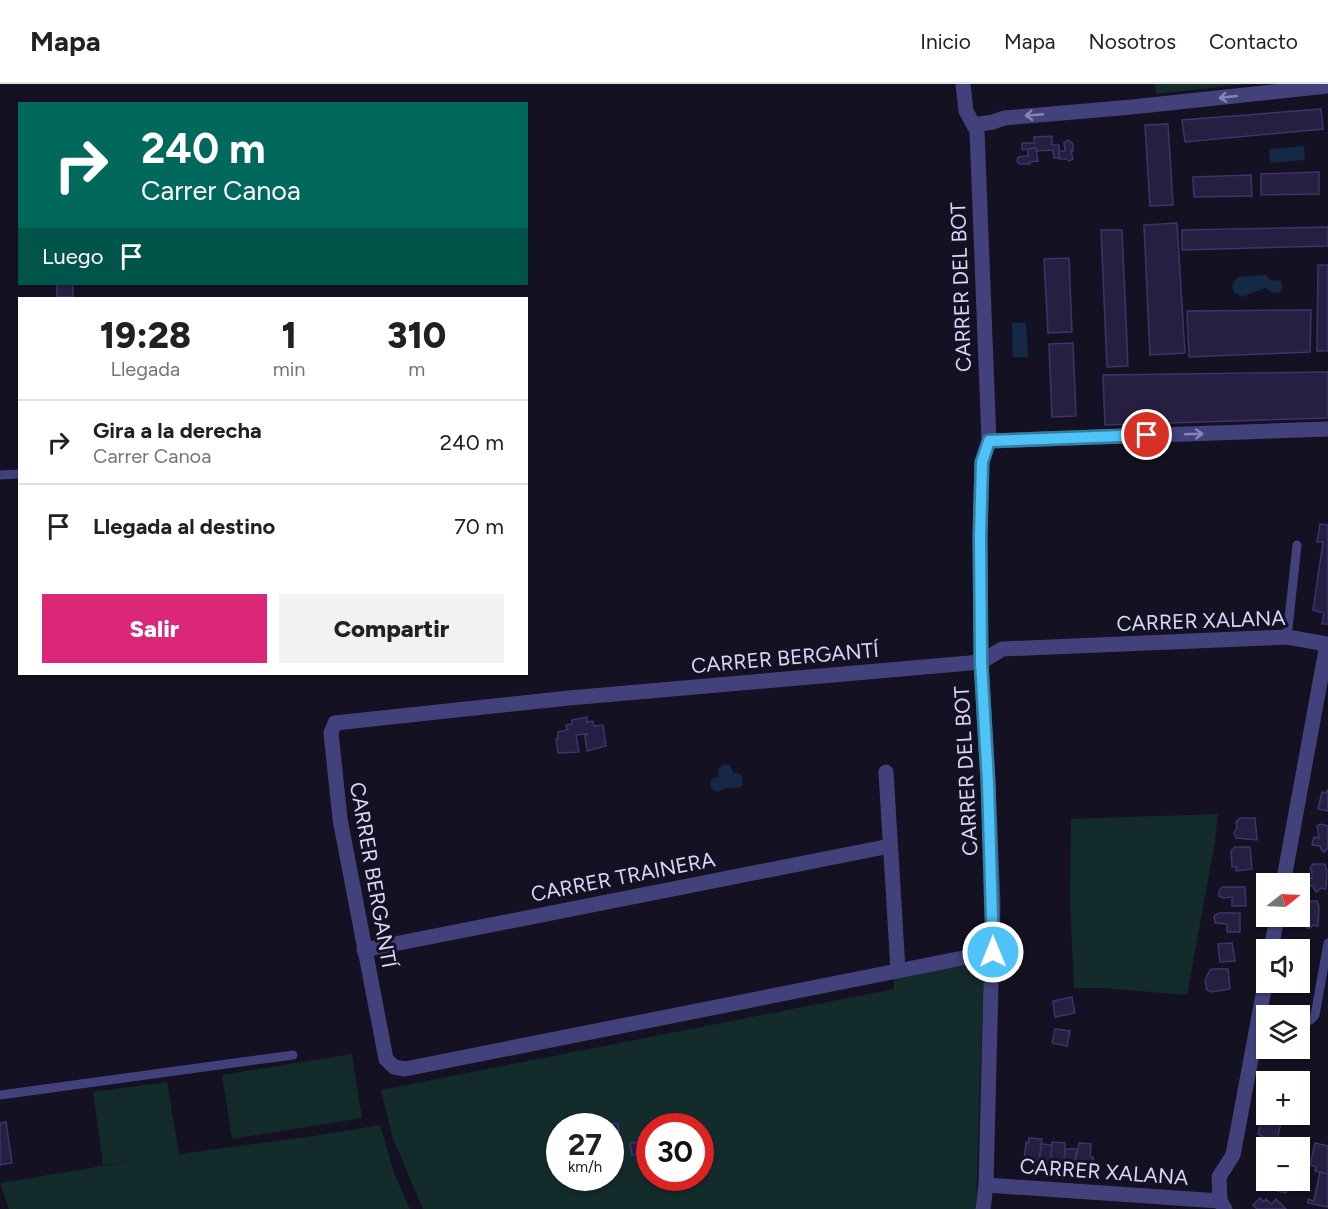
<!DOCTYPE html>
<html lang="es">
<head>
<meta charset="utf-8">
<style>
  :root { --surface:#fff; --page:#f2f2f2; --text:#202124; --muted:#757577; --line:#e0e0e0; --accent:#db2777 }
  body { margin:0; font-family:Figtree,sans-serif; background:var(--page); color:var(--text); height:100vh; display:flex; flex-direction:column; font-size:22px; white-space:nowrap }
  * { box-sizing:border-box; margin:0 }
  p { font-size:20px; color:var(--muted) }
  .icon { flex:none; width:33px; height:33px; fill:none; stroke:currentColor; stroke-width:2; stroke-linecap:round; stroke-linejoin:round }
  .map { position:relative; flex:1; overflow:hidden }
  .details { position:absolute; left:18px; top:213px; width:510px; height:378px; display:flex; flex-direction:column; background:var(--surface); border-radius:0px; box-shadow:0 2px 4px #0004 }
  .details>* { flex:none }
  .hud { position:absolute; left:18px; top:18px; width:510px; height:183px; border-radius:0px; box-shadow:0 2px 4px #0004; background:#00695c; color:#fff; overflow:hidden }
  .needle { width:39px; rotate:72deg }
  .controls { position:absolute; left:1256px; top:789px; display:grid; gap:12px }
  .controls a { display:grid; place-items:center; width:54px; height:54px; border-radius:0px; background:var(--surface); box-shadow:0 2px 4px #0004; font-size:30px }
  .speed { position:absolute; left:546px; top:1029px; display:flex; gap:12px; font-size:30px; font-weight:700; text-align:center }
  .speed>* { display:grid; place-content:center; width:78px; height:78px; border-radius:50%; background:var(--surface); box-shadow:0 2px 4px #0004; line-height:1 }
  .speed small { font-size:15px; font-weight:400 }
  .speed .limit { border:9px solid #d22; background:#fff; color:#111 }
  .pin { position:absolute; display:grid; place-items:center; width:51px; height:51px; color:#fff; margin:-26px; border:3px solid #fff; border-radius:50%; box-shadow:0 2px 6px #0007 }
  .me { position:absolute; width:66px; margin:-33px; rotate:0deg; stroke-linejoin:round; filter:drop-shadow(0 0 4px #0008) }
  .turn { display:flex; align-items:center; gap:21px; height:126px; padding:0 24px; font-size:27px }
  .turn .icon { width:78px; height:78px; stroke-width:2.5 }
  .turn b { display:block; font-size:42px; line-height:51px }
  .then { display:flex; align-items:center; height:57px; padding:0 24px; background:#0003; gap:12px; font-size:22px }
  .eta { display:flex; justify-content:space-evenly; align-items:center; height:102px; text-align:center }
  .eta b { font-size:36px; font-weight:800; line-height:42px }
  .button { display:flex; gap:12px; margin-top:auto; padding:12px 24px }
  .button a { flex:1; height:69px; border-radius:0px; background:var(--accent); color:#fff; font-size:24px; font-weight:800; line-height:69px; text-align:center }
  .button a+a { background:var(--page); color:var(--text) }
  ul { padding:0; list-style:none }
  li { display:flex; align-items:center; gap:18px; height:84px; padding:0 24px; border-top:2px solid var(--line) }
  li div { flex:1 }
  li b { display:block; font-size:22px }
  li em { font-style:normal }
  header { display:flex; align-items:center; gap:36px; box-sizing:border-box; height:84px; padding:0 30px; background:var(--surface); border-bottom:2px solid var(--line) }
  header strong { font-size:28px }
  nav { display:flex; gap:33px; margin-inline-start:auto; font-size:21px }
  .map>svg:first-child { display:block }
</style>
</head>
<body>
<header>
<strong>Mapa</strong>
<nav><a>Inicio</a><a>Mapa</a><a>Nosotros</a><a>Contacto</a></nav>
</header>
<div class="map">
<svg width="1328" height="1125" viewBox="0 0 1328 1125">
  <rect width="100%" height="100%" fill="#141122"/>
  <g fill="#142b2b" fill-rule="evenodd">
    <polygon points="1155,0 1247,0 1156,10"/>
    <polygon points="1218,730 1215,758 1187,911 1103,904 1074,904 1070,817 1071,735"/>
    <path d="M984 878 976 1125H423L392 1052 381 1006 894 905V894ZM560 1042H610V1094H560ZM650 1042H700V1094H650Z"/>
    <polygon points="352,970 362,1034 232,1055 222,991"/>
    <polygon points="167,998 179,1070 307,1053 380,1041 394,1089 410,1125 9,1125 0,1099 138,1076 103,1081 93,1008"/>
  </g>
  <g fill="#152947">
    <polygon points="1304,62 1305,76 1270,79 1269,65"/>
    <polygon points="1265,191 1272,197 1278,196 1281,198 1283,204 1280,208 1274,209 1265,204 1242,213 1234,208 1232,201 1238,193"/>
    <polygon points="1012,239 1026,239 1028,273 1013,273"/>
    <path d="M724 680 730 681 733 689H737L742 691 743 701 739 704H726L719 707H714L710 702C710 696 713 693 719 693L718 685Z"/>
  </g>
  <g fill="#261f41" stroke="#3e336a" stroke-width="1.5">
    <polygon points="1321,25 1323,45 1185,58 1182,36"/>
    <polygon points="1168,40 1173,121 1150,122 1145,41"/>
    <polygon points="1052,52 1052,61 1059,61 1059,74 1054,74 1053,66 1036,67 1036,64 1022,66 1022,59 1034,59 1034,53"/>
    <polygon points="1068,56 1073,60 1073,67 1071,67 1073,75 1069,77 1066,75 1059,75 1059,67 1065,67 1064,59"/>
    <polygon points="1036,64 1038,77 1030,78 1030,80 1019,80 1017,77 1018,73 1028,72 1028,65"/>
    <polygon points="1319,88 1319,110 1261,111 1261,90"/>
    <polygon points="1251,91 1252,112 1194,113 1193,93"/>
    <polygon points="1177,139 1185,269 1150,271 1144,141"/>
    <polygon points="1328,143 1328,162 1182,166 1182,146"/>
    <polygon points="1101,146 1122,146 1128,282 1107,283"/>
    <polygon points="1069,174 1072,248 1048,249 1044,175"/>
    <polygon points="1318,181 1328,181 1328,267 1317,267"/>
    <rect x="57" y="200" width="16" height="13"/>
    <polygon points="1311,226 1310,268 1189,273 1187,227"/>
    <polygon points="1073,259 1076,332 1052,333 1049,260"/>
    <polygon points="1328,288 1328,334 1105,341 1103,291"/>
    <polygon points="1320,440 1328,441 1328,540 1322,540 1324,529 1313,526 1323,458 1317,458"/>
    <polygon points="587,633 587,638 593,637 594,642 603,641 606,662 587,667 585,652 587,650 576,651 579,668 558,669 556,655 558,655 558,648 567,646 566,641 572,640 572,636"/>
    <polygon points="1328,705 1328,727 1318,725 1322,708 1326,709"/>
    <polygon points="1240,734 1255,734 1257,756 1236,754 1234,749 1237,743 1236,738"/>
    <polygon points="1321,740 1328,742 1328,764 1325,768 1322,767 1320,762 1312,761 1314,753 1319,754 1317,742"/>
    <polygon points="1235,763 1250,763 1252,785 1236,787 1236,783 1232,783 1231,767"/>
    <polygon points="1313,780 1325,780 1327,787 1326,805 1321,804 1317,808 1315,807 1313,802 1305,801 1306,793 1312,794 1312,788 1310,784"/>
    <polygon points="1222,803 1245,803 1246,822 1232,822 1232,813 1223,814 1219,812 1219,807"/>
    <polygon points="1306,817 1317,817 1319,823 1318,842 1313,841 1310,844 1307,844 1306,839 1297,837 1299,829 1304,830 1302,821"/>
    <polygon points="1219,829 1240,829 1240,848 1227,848 1227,840 1215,839 1214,832"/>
    <polygon points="1232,859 1235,877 1220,878 1218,860"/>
    <polygon points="1213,885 1228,885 1230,905 1212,908 1207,906 1205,896 1210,886"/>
    <polygon points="1072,913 1075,929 1055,933 1053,917"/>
    <polygon points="1055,945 1070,947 1067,962 1052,959"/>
    <polygon points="1266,1016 1266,1030 1283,1030 1277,1056 1274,1055 1272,1063 1260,1060 1262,1052 1258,1050"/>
    <polygon points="6,1038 12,1079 0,1081 0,1039"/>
    <polygon points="618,1039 619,1053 610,1053 610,1042 580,1042"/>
    <polygon points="1029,1054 1042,1055 1039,1078 1024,1078 1026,1058 1029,1059"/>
    <polygon points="642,1058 644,1069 632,1071 630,1059"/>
    <polygon points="1052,1058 1065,1059 1064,1082 1050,1081"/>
    <polygon points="1079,1059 1091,1060 1090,1072 1093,1073 1093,1084 1075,1082"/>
    <polygon points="1315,1059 1328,1062 1328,1090 1315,1087 1316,1083 1310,1081"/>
    <polygon points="1041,1060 1052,1061 1050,1081 1039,1081"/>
    <polygon points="1065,1065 1076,1065 1075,1082 1064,1082"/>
    <polygon points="1320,1088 1328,1090 1328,1123 1308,1119 1308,1115 1314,1117"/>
    <polygon points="1268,1096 1289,1096 1286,1109 1266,1104"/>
    <polygon points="1260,1114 1263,1118 1266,1115 1271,1120 1276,1115 1286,1125 1257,1125 1253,1121"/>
  </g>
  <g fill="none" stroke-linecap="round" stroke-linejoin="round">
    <g stroke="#43417c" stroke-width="9">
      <polyline points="0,391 20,390"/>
      <polyline points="1287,553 1297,461"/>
      <path d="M1299 937C1307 939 1310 938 1315 931L1328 859"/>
      <polyline points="0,1011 293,971"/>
    </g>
    <g stroke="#43417c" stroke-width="15">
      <polyline points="963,0 966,27 977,47 989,357 982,378 980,452 981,578 988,698 993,819 986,1101 983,1125"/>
      <polyline points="974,41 993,38 1004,34 1132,23 1328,2"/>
      <polyline points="989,357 1328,345"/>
      <polyline points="886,688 898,886"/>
      <polyline points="364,866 890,762"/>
      <polyline points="1271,866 1277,832"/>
      <polyline points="993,868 405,985 394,983 386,975 340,735 331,649 335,639 569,614 981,578 1002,565 1287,553 1327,560 1283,800"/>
      <polyline points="986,1101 1220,1117"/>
      <polyline points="1225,1125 1220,1117 1219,1093 1233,1071 1266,895"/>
    </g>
  </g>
  <defs><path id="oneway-shaft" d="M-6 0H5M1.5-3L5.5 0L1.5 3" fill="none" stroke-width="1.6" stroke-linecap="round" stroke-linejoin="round" transform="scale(1.5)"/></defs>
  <g stroke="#8784b5">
    <use href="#oneway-shaft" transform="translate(1228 13) rotate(174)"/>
    <use href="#oneway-shaft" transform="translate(1034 31) rotate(175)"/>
    <use href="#oneway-shaft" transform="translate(1194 350) rotate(-2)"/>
  </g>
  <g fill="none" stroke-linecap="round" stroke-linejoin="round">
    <g stroke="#337fa1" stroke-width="15">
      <polyline id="route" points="993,868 988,698 981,578 980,452 982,378 989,357 1147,351"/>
    </g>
    <use href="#route" stroke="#4fc3f7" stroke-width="10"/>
  </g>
  <g text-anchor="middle" stroke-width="6" stroke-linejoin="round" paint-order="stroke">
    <g font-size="21" fill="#dad6fa" stroke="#141122">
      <text transform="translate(961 203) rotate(-92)" y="7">CARRER DEL BOT</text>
      <text transform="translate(1201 537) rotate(-2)" y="7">CARRER XALANA</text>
      <text transform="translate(785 574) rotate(-5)" y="7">CARRER BERGANTÍ</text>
      <text transform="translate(966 687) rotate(-93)" y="7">CARRER DEL BOT</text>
      <text transform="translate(373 791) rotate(80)" y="7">CARRER BERGANTÍ</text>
      <text transform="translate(623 793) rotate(-11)" y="7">CARRER TRAINERA</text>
      <text transform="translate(1104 1088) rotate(4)" y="7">CARRER XALANA</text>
    </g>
  </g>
</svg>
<div class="controls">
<a><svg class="needle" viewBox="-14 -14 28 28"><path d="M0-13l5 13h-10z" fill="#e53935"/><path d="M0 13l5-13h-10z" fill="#757577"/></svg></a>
<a><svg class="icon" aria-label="sound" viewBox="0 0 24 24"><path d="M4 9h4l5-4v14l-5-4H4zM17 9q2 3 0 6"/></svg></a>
<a><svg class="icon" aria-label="layers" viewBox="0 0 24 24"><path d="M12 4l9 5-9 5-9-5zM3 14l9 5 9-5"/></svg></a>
<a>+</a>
<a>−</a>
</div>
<div class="speed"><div>27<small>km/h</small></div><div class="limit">30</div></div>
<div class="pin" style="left:1147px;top:351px;background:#d93025"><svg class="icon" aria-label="arrive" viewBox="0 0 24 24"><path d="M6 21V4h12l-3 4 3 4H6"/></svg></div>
<svg class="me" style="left:993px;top:868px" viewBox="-20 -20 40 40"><circle r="17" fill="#4fc3f7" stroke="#fff" stroke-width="3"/><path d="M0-11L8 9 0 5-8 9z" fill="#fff"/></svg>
<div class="hud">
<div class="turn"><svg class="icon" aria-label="right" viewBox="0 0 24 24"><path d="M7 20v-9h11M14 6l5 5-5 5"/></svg><div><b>240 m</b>Carrer Canoa</div></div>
<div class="then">Luego<svg class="icon" aria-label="arrive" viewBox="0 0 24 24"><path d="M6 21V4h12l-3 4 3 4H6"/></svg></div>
</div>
<section class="details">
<div class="eta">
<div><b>19:28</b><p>Llegada</p></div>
<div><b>1</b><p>min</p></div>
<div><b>310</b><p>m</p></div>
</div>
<ul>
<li><svg class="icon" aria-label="right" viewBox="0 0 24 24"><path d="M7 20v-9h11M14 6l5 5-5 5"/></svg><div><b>Gira a la derecha</b><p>Carrer Canoa</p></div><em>240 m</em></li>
<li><svg class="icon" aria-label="arrive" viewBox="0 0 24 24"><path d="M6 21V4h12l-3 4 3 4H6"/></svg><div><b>Llegada al destino</b></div><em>70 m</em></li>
</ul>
<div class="button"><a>Salir</a><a>Compartir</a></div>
</section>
</div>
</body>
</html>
